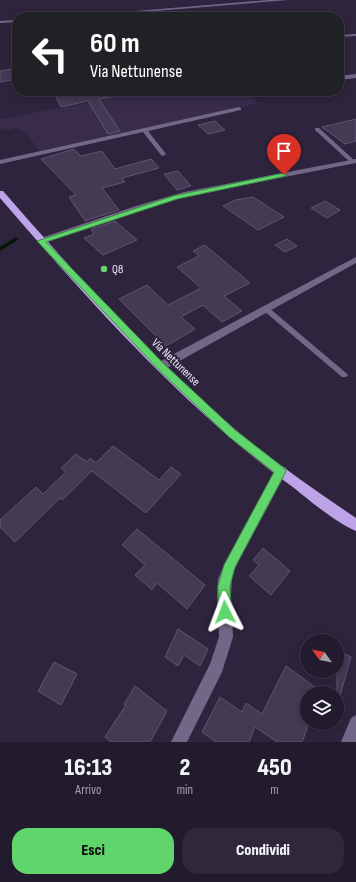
<!DOCTYPE html>
<html lang="it">
<head>
<meta charset="utf-8">
<style>
  :root { --surface:#221b2e; --page:#2e283a; --text:#f1f3f6; --muted:#a2a1aa; --line:#3f394a; --accent:#60d56b }
  body { margin:0; font-family:"Sofia Sans Condensed",sans-serif; background:var(--page); color:var(--text); height:100vh; display:flex; flex-direction:column; font-size:15px; white-space:nowrap }
  * { box-sizing:border-box; margin:0 }
  p { font-size:13px; color:var(--muted) }
  .icon { flex:none; width:22px; height:22px; fill:none; stroke:currentColor; stroke-width:2; stroke-linecap:round; stroke-linejoin:round }
  .map { position:relative; height:742px; overflow:hidden }
  .details { display:flex; flex-direction:column; background:var(--surface); flex:1 }
  .details>* { flex:none }
  .guide { position:absolute; left:12px; top:12px; width:332px; height:84px; border-radius:16px; box-shadow:0 2px 10px #0003,0 0 0 1px var(--line); background:#202124; color:#fff; overflow:hidden }
  .needle { width:26px; rotate:303deg }
  .fabs { position:absolute; left:300px; top:634px; display:grid; gap:8px }
  .fabs a { display:grid; place-items:center; width:44px; height:44px; border-radius:50%; background:var(--surface); box-shadow:0 2px 10px #0003,0 0 0 1px var(--line); font-size:20px }
  .pin { position:absolute; display:grid; place-items:center; width:34px; height:34px; color:#fff; margin:-41px -17px; border-radius:50% 50% 50% 0; rotate:-45deg; box-shadow:0 0 4px #0007 }
  .pin .icon { rotate:45deg }
  .me { position:absolute; width:44px; margin:-22px; rotate:357deg; stroke-linejoin:round; filter:drop-shadow(0 0 3px #0008) }
  .turn { display:flex; align-items:center; gap:14px; height:84px; padding:0 12px; font-size:18px }
  .turn .icon { width:52px; height:52px; stroke-width:2.5 }
  .turn b { display:block; font-size:28px; line-height:34px }
  .eta { display:flex; justify-content:space-evenly; align-items:center; height:68px; text-align:center }
  .eta b { font-size:24px; font-weight:800; line-height:28px }
  .button { display:flex; gap:8px; margin-top:auto; padding:8px 12px }
  .button a { flex:1; height:46px; border-radius:16px; background:var(--accent); color:#111; font-size:16px; font-weight:800; line-height:46px; text-align:center }
  .button a+a { background:var(--page); color:var(--text) }
  .map>svg:first-child { display:block }
</style>
</head>
<body>
<div class="map">
<svg width="356" height="742" viewBox="0 0 356 742">
  <rect width="100%" height="100%" fill="#2e243d"/>
  <polygon fill="#392c4b" points="91,91 150,91 152,93 162,91 244,91 259,103 39,151 26,132 15,128 8,130 0,128 0,119 99,101"/>
  <g fill="none" stroke-linecap="round" stroke-linejoin="round">
    <polyline stroke="#001802" stroke-width="3.5" points="0,249 16,239"/>
  </g>
  <g fill="#443a54" stroke="#605571">
    <polygon points="17,68 17,79 0,82 0,71"/>
    <polygon points="53,91 115,91 115,96 99,99 120,131 108,134 88,101 61,107"/>
    <polygon points="356,119 356,141 345,144 322,127"/>
    <polygon points="215,121 225,130 208,134 198,125"/>
    <polygon points="74,149 81,156 102,151 115,169 151,159 159,168 122,178 125,182 102,188 119,210 85,221 69,197 76,195 41,159"/>
    <polygon points="178,171 191,186 177,190 164,174"/>
    <polygon points="253,197 284,217 258,230 223,206 235,200"/>
    <polygon points="325,201 340,210 327,218 311,208"/>
    <polygon points="115,221 137,240 103,255 84,238 94,234 91,229"/>
    <polygon points="287,239 297,246 285,252 275,245"/>
    <polygon points="205,245 250,283 224,296 242,311 222,322 203,305 181,317 195,329 166,346 119,299 147,285 168,305 201,288 177,267 199,256 193,251"/>
    <polygon points="113,446 159,480 171,467 181,474 146,513 92,471 62,500 60,498 15,542 0,527 0,520 36,487 43,494 66,472 61,468 76,454 87,462 90,458 96,463"/>
    <polygon points="137,529 205,585 187,609 157,583 152,590 135,575 145,565 122,545"/>
    <polygon points="263,548 290,571 271,595 249,576 259,565 253,560"/>
    <polygon points="178,629 208,649 200,666 184,655 178,666 165,657"/>
    <polygon points="337,650 351,657 340,696 337,696"/>
    <polygon points="54,662 77,674 61,705 38,691"/>
    <polygon points="286,666 323,693 307,693 307,729 302,742 277,742 255,727 249,742 216,742 202,732 220,697 242,712 246,703 262,714"/>
    <polygon points="135,686 167,711 150,742 111,742 105,737 126,705 124,704"/>
  </g>
  <g fill="none" stroke-linecap="round" stroke-linejoin="round">
    <g fill="#736788" fill-rule="evenodd">
      <polygon points="315,128 319,128 355,161 355,163 351,163 315,130"/>
      <polygon points="264,307 268,307 346,373 348,375 346,377 342,377 264,311 263,309"/>
    </g>
    <g fill="#736788" fill-rule="evenodd">
      <polygon points="269,0 288,0 83,17 63,17"/>
      <polygon points="17,20 17,22 0,23 0,21"/>
      <polygon points="356,34 356,36 339,37 339,35"/>
      <polygon points="356,74 356,78 339,80 339,76"/>
      <polygon points="239,107 241,108 241,110 148,131 166,154 163,156 161,155 143,132 0,164 0,160"/>
      <polygon points="356,159 356,163 188,196 142,210 44,243 41,243 37,241 38,239 136,206 184,192"/>
      <polygon points="356,257 356,263 165,369 157,369 156,366 157,363"/>
      <polygon points="281,466 285,467 287,471 235,568 232,579 231,594 233,637 222,672 187,742 171,742 210,664 219,637 217,594 218,579 224,565 277,467"/>
    </g>
    <polygon fill="#736788" fill-rule="evenodd" points="356,715 356,742 341,742 351,718"/>
    <path fill="#bda3e7" fill-rule="evenodd" d="M0 191H3C71 269 144 350 222 418 264 455 310 487 356 518V531C338 524 310 501 294 488 184 408 88 300 0 198Z"/>
  </g>
  <polygon fill="#60d56b" stroke="#3e8a46" points="284,173 286,173 286,176 177,199 46,242 164,364 235,430 284,468 286,471 284,475 235,567 230,586 231,612 229,616 225,618 220,616 218,612 218,586 224,565 274,472 228,436 158,369 37,241 173,196"/>
  <circle fill="#60d56b" stroke="#2e243d" stroke-width="1.5" cx="104" cy="269" r="4"/>
  <g text-anchor="middle" stroke-width="4" stroke-linejoin="round" paint-order="stroke">
    <g font-size="12" fill="#efe9fa" stroke="#2e243d" text-anchor="start">
      <text x="112" y="273">Q8</text>
    </g>
    <g font-size="12" fill="#efe9fa" stroke="#2e243d">
      <text transform="translate(176 362) rotate(44)" y="4">Via Nettunense</text>
    </g>
  </g>
</svg>
<div class="fabs">
<a><svg class="needle" viewBox="-14 -14 28 28"><path d="M0-13l5 13h-10z" fill="#e53935"/><path d="M0 13l5-13h-10z" fill="#a2a1aa"/></svg></a>
<a><svg class="icon" aria-label="layers" viewBox="0 0 24 24"><path d="M12 4l9 5-9 5-9-5zM3 14l9 5 9-5"/></svg></a>
</div>
<div class="pin" style="left:284px;top:175px;background:#d93025"><svg class="icon" aria-label="arrive" viewBox="0 0 24 24"><path d="M6 21V4h12l-3 4 3 4H6"/></svg></div>
<svg class="me" style="left:225px;top:612px" viewBox="-20 -20 40 40"><path d="M0-17L14 15 0 8-14 15z" fill="#60d56b" stroke="#fff" stroke-width="4"/></svg>
<div class="guide">
<div class="turn"><svg class="icon" aria-label="left" viewBox="0 0 24 24"><path d="M17 20v-9H6M10 6l-5 5 5 5"/></svg><div><b>60 m</b>Via Nettunense</div></div>
</div>
</div>
<section class="details">
<div class="eta">
<div><b>16:13</b><p>Arrivo</p></div>
<div><b>2</b><p>min</p></div>
<div><b>450</b><p>m</p></div>
</div>
<div class="button"><a>Esci</a><a>Condividi</a></div>
</section>
</body>
</html>
